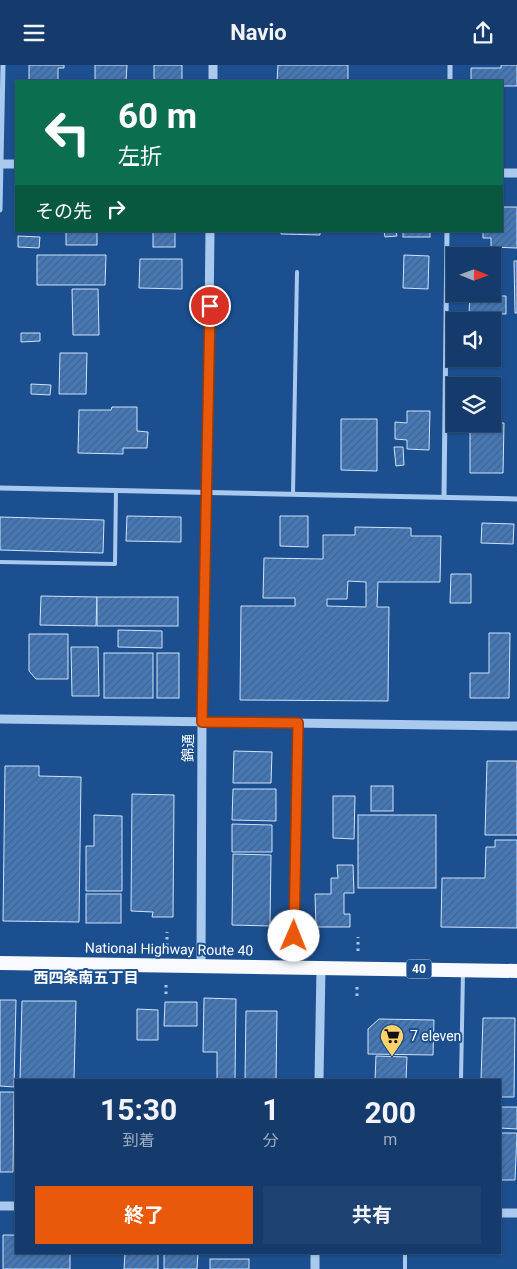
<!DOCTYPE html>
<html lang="ja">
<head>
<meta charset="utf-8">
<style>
  :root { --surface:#143b6b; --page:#1d4271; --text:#f1f3f6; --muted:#9dadc1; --line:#33557e; --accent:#ea580c }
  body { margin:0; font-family:Roboto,"Noto Sans JP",sans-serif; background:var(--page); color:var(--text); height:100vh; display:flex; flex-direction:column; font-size:19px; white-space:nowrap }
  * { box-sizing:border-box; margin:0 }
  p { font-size:16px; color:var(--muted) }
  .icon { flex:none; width:28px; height:28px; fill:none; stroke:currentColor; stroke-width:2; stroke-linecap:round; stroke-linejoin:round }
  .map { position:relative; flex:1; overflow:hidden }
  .side { position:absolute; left:15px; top:1014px; width:486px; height:175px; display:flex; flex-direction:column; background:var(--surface); border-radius:0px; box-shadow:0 1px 4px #0004,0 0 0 1px var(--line) }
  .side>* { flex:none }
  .hud { position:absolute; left:15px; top:15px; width:488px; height:152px; border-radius:0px; box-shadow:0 1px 4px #0004,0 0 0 1px var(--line); background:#0b6e4f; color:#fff; overflow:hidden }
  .needle { width:32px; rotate:91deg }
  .fabs { position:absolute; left:446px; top:182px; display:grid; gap:10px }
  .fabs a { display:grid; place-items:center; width:55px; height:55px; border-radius:0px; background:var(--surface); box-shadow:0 1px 4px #0004,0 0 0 1px var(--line); font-size:25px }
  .pin { position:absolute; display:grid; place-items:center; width:42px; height:42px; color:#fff; margin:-21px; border:2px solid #fff; border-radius:50%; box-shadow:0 1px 5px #0007 }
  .me { position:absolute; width:55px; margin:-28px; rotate:1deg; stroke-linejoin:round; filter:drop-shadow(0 0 4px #0008) }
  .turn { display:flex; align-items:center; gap:18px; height:105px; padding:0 20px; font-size:22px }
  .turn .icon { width:65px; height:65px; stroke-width:2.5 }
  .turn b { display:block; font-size:35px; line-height:42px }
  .then { display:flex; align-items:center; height:48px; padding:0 20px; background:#0003; gap:10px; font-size:19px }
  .eta { display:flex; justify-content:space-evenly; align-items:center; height:85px; text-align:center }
  .eta b { font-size:30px; font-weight:700; line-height:35px }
  .button { display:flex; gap:10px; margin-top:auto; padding:10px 20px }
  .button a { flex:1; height:58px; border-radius:0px; background:var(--accent); color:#fff; font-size:20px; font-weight:700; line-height:58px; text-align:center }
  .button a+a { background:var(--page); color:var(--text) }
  header { display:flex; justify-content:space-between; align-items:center; height:65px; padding:0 20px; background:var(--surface); font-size:22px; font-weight:700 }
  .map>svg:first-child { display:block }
</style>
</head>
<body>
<header><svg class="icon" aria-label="menu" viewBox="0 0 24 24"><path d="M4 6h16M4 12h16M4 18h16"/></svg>Navio<svg class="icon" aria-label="share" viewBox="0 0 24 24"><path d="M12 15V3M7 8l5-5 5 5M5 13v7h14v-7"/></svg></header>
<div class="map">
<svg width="517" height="1204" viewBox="0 0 517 1204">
  <defs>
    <pattern id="building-hatch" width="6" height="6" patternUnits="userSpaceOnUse" patternTransform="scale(1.25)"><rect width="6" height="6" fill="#4478b7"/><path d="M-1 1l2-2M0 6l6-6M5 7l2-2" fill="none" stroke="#486282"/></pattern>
  </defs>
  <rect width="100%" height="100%" fill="#1b4f8f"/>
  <g fill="url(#building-hatch)" stroke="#cfe3fa" fill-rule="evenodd">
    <polygon points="29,0 64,0 64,3 58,3 58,16 29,16"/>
    <polygon points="95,0 127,0 126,16 95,16"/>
    <rect x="154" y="0" width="28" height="16"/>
    <polygon points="278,0 348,0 348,16 277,16"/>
    <polygon points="501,0 517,0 517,21 501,21 501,16 471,16 471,3 501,3"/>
    <polygon points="501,142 517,142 517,183 491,182 491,173 483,173 483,166 501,166"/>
    <polygon points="71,166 97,166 97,180 66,180 66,167"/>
    <rect x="153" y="166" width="22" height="16"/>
    <polygon points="281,166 320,166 320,170 281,169"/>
    <polygon points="384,166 396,166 397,171 385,172"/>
    <rect x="403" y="166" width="27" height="6"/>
    <polygon points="18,171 40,172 39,183 18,182"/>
    <polygon points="37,190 106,190 105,220 37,220"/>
    <polygon points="404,190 429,191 428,224 403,223"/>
    <polygon points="140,194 182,194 182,224 139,223"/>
    <polygon points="514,196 517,196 517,248 515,248"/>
    <polygon points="72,224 98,224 99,270 73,270"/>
    <polygon points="470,231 506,231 506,249 469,248"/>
    <polygon points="21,268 40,268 40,276 21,277"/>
    <polygon points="60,288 87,288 86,329 59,329"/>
    <polygon points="31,319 51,320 50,330 31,329"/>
    <polygon points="492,331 499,331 498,358 504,358 503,408 470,408 470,359 466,359 492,359"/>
    <polygon points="112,342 137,342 137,366 148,367 147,383 123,383 123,389 78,388 79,345 111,345"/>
    <polygon points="407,346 430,346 429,385 407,384 407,375 395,374 395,357 407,358"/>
    <polygon points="341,354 377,354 377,406 341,405"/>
    <polygon points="394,382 403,382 404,400 396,401"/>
    <polygon points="127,451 181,452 181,477 126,476"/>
    <polygon points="280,451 308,451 308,482 280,481"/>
    <polygon points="0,452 104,455 103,488 0,485"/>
    <polygon points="482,458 514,459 513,479 481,478"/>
    <path d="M355 462 411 463V471H441L440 517H378L377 542H389L388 636 240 635 241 541H295V533H263L264 493 323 494V470H355ZM348 516 366 517V542L327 541V534H347Z"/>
    <polygon points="451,509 471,509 471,538 450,538"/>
    <polygon points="41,531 97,532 96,561 40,560"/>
    <rect x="97" y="532" width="81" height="29"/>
    <polygon points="118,565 162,566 162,583 118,582"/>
    <polygon points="489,568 510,568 509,633 470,633 470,608 489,608"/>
    <polygon points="29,569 68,569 68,614 36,614 29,606"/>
    <polygon points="71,582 98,582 99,631 72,631"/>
    <rect x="104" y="588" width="49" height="45"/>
    <rect x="157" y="588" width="22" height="45"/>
    <polygon points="234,686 272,687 271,718 233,718"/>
    <polygon points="487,696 517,696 517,770 485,770"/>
    <polygon points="5,701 39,701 39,711 81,712 79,857 3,856"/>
    <rect x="371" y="721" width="22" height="25"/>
    <polygon points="233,724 276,724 276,756 232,755"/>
    <polygon points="132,729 174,730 173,852 152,852 153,847 131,846"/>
    <polygon points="333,731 355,731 354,774 333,773"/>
    <polygon points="94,750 122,751 122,826 86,826 86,781 94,781"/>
    <rect x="358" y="750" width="78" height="73"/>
    <polygon points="232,759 272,760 272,787 232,787"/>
    <polygon points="495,775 517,775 517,863 441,862 442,813 485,813 486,782 495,782"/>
    <polygon points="233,789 271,790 270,861 232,860"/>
    <polygon points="337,800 353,800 354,828 344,828 344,849 350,849 350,862 316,862 315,829 331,829 331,813 338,813"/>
    <rect x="86" y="829" width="35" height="29"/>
    <polygon points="204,933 236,934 235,1015 217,1015 217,987 203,987"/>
    <polygon points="0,935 16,935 14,1022 0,1021"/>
    <polygon points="22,936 76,936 74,1015 20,1015"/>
    <polygon points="165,937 197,937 197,961 164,961"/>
    <polygon points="137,944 158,945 158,975 137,975"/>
    <polygon points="246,946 277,946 276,1015 245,1015"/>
    <polygon points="483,953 515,953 514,1032 500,1032 500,1015 481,1015"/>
    <polygon points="379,954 434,955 433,990 368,989 368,964"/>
    <polygon points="376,991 407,992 406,1015 375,1015"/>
    <polygon points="0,1027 14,1027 13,1107 0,1107"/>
    <polygon points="500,1042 517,1042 517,1064 500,1063"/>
    <polygon points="500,1068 517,1068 515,1115 500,1115"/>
    <polygon points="3,1170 16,1170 16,1188 70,1188 70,1204 3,1204"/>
    <polygon points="125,1188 158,1188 158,1204 124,1204"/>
    <polygon points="164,1188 198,1188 197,1204 164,1204"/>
    <rect x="210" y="1194" width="39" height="10"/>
  </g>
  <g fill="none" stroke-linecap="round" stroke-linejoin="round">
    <g stroke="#a9c9ee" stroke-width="3" stroke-dasharray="2.5 4" stroke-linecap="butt">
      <polyline points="167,881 167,867"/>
      <polyline points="358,886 358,872"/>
      <polyline points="166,929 166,920"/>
      <polyline points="357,931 357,922"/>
    </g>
    <g stroke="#a9c9ee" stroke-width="4">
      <polyline points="293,429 297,207"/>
      <polyline points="0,497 115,499 116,425"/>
      <polyline points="294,901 298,658"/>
      <polyline points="461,1015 463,907"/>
      <polyline points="405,1204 405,1188"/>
    </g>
    <g stroke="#a9c9ee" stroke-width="5">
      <polyline points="450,16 450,0"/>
      <polyline points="0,145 3,0"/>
      <polyline points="0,423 517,434"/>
      <polyline points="444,432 447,166"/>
    </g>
    <g stroke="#a9c9ee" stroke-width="9">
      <polyline points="213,16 213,0"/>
      <polyline points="0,99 16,99"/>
      <polyline points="501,108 517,108"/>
      <polyline points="0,654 517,661"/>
      <polyline points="201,901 202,657 207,427 210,166"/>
      <polyline points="319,1015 321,903"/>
      <polyline points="0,1141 16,1141"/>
      <polyline points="500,1148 517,1148"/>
      <polyline points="315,1204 315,1188"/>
    </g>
    <polyline stroke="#f8faff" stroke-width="14" points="0,898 517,906"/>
  </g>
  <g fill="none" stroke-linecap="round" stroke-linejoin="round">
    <g stroke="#983908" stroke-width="12">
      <polyline id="route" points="210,241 202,657 298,658 294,871"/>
    </g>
    <use href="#route" stroke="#ea580c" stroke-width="9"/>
  </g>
  <defs>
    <g id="supermarket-pin" transform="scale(1.25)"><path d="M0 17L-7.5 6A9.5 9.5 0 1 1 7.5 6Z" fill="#ffd166" stroke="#1b4f8f"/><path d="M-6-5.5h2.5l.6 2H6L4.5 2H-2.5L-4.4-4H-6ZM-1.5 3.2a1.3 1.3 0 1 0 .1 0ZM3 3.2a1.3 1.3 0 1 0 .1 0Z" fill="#111"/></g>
  </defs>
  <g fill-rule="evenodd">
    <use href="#supermarket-pin" x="392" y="971"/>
  </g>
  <g text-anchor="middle" stroke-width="4" stroke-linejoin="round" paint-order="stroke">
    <rect fill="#1b4f8f" stroke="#bbcadd" stroke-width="1" x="406.5" y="894.5" width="25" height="19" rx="4"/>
    <g font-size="12" font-weight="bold" fill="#fff">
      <text x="419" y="908">40</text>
    </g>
    <g font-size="14" fill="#fff" stroke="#1b4f8f">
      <text transform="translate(188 683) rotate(-90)" y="5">錦通</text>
      <text transform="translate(169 884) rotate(1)" y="5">National Highway Route 40</text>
    </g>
    <g font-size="14" fill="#fff" stroke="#1b4f8f" text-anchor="start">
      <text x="410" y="976">7 eleven</text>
    </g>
    <g font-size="15" font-weight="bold" fill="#fff" stroke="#1b4f8f">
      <text x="86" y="918">西四条南五丁目</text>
    </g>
  </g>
</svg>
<div class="fabs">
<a><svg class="needle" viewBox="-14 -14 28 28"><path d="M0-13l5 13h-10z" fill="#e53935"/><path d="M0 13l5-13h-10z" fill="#9dadc1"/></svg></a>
<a><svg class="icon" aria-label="sound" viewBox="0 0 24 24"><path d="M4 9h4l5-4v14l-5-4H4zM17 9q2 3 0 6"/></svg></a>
<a><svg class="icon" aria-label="layers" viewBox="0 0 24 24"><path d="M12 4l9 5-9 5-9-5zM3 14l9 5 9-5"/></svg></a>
</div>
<div class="pin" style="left:210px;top:241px;background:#d93025"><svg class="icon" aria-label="arrive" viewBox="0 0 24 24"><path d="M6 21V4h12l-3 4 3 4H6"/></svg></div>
<svg class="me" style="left:294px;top:871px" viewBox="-20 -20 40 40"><circle r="19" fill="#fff"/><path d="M0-13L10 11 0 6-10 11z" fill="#ea580c"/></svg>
<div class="hud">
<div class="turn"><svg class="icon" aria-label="left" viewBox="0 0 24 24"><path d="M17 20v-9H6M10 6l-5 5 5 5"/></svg><div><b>60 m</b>左折</div></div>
<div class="then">その先<svg class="icon" aria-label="right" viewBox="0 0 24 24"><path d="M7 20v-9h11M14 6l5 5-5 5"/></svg></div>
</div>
<section class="side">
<div class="eta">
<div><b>15:30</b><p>到着</p></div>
<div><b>1</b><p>分</p></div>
<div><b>200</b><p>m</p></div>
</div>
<div class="button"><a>終了</a><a>共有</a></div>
</section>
</div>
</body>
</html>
